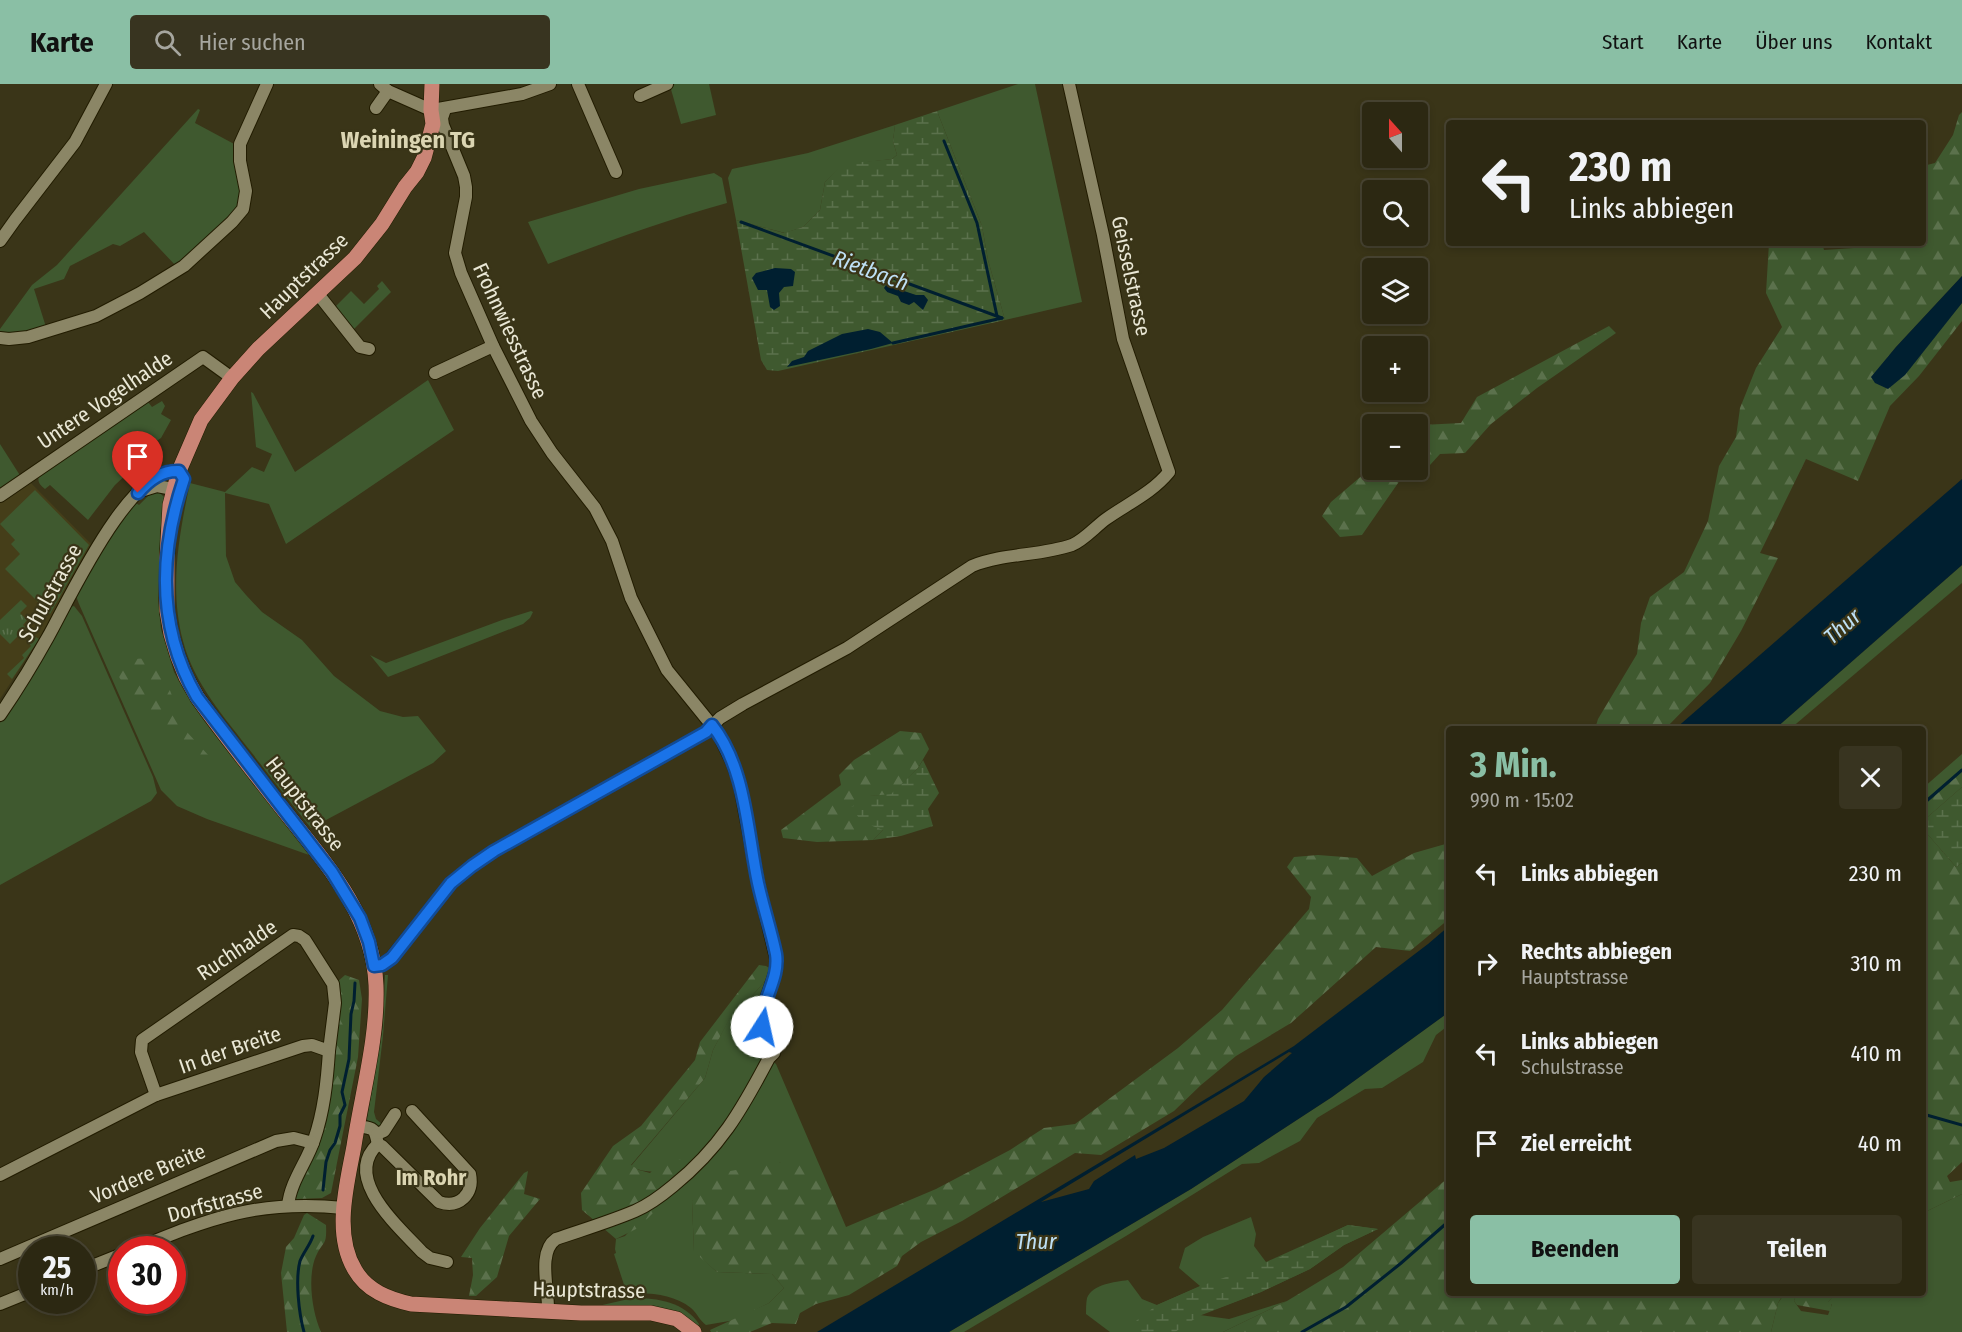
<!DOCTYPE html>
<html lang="de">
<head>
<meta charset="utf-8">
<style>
  :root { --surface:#2c2812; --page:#383420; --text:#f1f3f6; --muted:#a6a69f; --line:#484432; --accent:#8abfa5 }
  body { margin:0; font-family:"Fira Sans Condensed",sans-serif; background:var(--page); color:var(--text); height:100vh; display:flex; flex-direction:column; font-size:22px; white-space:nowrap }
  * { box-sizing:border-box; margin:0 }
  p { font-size:20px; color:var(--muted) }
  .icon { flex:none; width:33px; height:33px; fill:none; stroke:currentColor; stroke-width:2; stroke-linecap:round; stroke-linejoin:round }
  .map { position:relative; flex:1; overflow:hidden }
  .drawer { position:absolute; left:1446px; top:642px; width:480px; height:570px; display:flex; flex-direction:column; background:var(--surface); border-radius:6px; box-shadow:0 3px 9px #0003,0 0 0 2px var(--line) }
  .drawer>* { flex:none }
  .top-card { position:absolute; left:1446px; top:36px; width:480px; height:126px; border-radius:6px; box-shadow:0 3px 9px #0003,0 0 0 2px var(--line); background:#2c2812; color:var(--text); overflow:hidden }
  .needle { width:39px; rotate:339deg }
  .buttons { position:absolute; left:1362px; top:18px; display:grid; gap:12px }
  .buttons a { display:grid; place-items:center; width:66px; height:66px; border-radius:6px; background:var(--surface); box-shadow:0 3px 9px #0003,0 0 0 2px var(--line); font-size:30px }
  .speed { position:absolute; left:18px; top:1152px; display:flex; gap:12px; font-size:30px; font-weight:700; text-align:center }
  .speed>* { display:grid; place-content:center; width:78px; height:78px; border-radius:50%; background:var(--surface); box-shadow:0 3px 9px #0003,0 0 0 2px var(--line); line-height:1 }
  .speed small { font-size:15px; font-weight:400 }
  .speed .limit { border:9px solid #d22; background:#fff; color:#111 }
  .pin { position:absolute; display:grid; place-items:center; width:51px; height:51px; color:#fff; margin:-62px -26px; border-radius:50% 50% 50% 0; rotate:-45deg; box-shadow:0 0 6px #0007 }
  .pin .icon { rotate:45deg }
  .me { position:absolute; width:66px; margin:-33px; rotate:10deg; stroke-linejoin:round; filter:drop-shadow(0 0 4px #0008) }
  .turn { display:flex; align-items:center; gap:21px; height:126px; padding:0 24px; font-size:27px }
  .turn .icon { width:78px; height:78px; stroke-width:2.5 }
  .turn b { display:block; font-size:42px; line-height:51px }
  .round { display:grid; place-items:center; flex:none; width:63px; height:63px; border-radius:6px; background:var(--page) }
  .overview { display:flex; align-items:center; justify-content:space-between; height:102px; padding:0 24px }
  h1 { font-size:36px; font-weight:700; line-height:45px; color:var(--accent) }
  .button { display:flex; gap:12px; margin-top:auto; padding:12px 24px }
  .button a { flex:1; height:69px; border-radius:6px; background:var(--accent); color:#111; font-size:24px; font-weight:700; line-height:69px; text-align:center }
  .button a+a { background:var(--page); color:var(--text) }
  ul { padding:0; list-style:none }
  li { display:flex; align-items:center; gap:18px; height:90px; padding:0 24px }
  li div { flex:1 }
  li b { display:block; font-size:22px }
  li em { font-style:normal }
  header { display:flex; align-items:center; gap:36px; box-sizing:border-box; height:84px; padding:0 30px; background:var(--accent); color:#111 }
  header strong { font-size:28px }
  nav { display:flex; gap:33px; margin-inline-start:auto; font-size:21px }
  .search { width:420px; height:54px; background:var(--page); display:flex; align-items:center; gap:15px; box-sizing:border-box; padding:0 21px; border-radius:6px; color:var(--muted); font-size:22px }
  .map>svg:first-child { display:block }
</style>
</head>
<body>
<header>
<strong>Karte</strong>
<div class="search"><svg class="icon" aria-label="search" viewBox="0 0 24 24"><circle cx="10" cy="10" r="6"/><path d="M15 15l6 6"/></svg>Hier suchen</div>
<nav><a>Start</a><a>Karte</a><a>Über uns</a><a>Kontakt</a></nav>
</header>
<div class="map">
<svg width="1962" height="1248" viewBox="0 0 1962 1248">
  <defs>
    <pattern id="forest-firs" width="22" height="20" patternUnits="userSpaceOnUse" patternTransform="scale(1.5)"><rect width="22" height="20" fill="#3f592f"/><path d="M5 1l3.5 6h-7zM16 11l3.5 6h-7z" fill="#5b714c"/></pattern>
    <pattern id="wetland-marsh" width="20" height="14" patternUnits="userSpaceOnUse" patternTransform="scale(1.5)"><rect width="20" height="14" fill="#3f592f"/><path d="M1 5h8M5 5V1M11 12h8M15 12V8" fill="none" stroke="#5b714c"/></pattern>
    <pattern id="park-tufts" width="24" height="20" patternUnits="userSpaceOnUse" patternTransform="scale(1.5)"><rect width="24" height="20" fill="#3f592f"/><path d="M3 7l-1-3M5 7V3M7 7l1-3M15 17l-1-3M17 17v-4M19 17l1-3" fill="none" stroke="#5b714c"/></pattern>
  </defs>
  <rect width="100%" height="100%" fill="#3a3518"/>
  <polygon fill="#453e19" points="30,398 91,460 39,555 0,615 0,417"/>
  <g fill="#3f592f">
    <polygon points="675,0 709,0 716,31 681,40 670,2"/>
    <polygon points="1018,0 1035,0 1082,218 1005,236 988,176 982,142 937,27"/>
    <polygon points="198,25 200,26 195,39 236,61 241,115 234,130 176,182 144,148 120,162 113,160 70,182 64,195 34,205 46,243 27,249 0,249 0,245 32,201 57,181"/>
    <polygon points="895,41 893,57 897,71 892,75 842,81 825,98 820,126 803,143 785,149 736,136 728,94 732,85 808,69"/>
    <path d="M714 89 722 94 727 119C666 136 608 157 548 180L528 138 639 105Z"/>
    <polygon points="382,197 391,208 352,247 335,223 351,207 364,220 379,205 377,202"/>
    <path d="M428 296 454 346 286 460 269 420 225 409 226 472 235 498 246 511 262 528 302 556 334 592 380 627 403 633 418 632 446 667 433 679 311 744C291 719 271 694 252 669 225 634 194 600 183 557 169 505 179 450 190 399L225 408 252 383 264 388 272 370 256 363 251 308 253 309 295 388Z"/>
    <path d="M162 317 165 322 161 330 171 336 161 354 142 367 145 373 115 401 88 436 50 401 45 405C40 401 37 398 39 391L148 318 152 323Z"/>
    <polygon points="0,360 21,393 0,408"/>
    <polygon points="35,406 89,461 50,530 5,485 20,470 11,460 15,456 0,440"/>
    <path d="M159 408 165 414 160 449 158 517 161 545 174 588 185 608 205 638 309 771 207 735 177 722 161 706 79 520 76 512C94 479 110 446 136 419L139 421 151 409Z"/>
    <polygon points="1962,481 1962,499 1790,645 1775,645"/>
    <polygon points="74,522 82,532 153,693 157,709 151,717 0,801 0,639 70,523"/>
    <polygon points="531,527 533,528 530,534 523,540 388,593 370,571 386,579 502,536"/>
    <polygon points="34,552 39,555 12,595 7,590 24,574 22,571 31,562 27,557"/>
    <path d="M774 887 761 926 768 968 762 984 697 1079C675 1084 651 1094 631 1082L705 994 713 966 730 933 743 922Z"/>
    <polygon points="385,891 388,891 383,952 374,1028 376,1035 383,1041 382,1045 367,1036 383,942"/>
    <polygon points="1449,928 1449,941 1436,951 1423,978 1382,1004 1365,1005 1317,1034 1300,1057 1259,1079 1242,1080 1126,1152 964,1248 949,1248 1191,1105 1332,1013"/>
    <path d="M772 977 776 980 818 1078H781L692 1117 694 1167 717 1188 772 1190 784 1204 769 1219 735 1236 706 1241C700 1237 697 1229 691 1224 673 1210 648 1208 627 1210L614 1170 616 1169 615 1165 616 1155 625 1152 657 1117 690 1091Z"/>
    <polygon points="1962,1110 1962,1248 1771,1248 1778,1219 1785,1209 1797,1209 1794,1217 1801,1227 1828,1231 1832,1220 1827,1219 1836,1209 1923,1209 1923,1129"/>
    <path d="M1251 1133 1256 1150 1254 1162 1266 1178 1348 1141 1378 1145 1344 1161 1310 1185 1261 1208 1200 1231 1229 1235 1287 1217 1223 1248H1110L1086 1230C1086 1225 1086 1219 1087 1214 1093 1200 1114 1198 1128 1196L1142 1215 1157 1221 1200 1202 1179 1184 1185 1164 1203 1153Z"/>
    <path d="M633 1214C658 1214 684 1218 699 1240L698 1242 598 1222Z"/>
  </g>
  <g fill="url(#forest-firs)">
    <polygon points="1962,28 1962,192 1896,263 1871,294 1943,241 1962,219 1962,237 1919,292 1890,322 1858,397 1806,375 1760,469 1778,474 1741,547 1710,599 1665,645 1595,645 1598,635 1637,570 1641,539 1650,513 1684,488 1708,437 1719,382 1736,353 1740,324 1756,284 1782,243 1766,209 1769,159 1822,159 1824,166 1854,164 1861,159 1923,159 1923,82 1935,79 1953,51 1959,31"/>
    <polygon points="1609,242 1616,249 1537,304 1491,340 1465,369 1440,370 1430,381 1418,385 1418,345 1422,341 1461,339 1477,313"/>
    <polygon points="1372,383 1372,386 1416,386 1405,389 1362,451 1340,453 1322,432 1331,418"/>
    <polygon points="152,574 163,589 173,614 187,638 186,647 209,672 197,673 166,640 157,639 134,619 114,584 133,575"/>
    <polygon points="900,647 921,649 929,665 918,684 891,711 870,712 883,746 873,756 817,758 783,754 781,746 841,701 839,691 854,676"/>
    <polygon points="1962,670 1962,703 1923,737 1923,704"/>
    <polygon points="1923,745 1956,783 1962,779 1962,1078 1947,1092 1950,1098 1962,1096 1962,1110 1923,1129"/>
    <polygon points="1449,759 1449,835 1410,867 1376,863 1291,939 1236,972 1201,1001 1174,1027 1101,1071 1075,1069 962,1137 921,1158 902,1172 897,1182 849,1211 816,1220 800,1229 796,1240 772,1239 750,1248 711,1248 710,1246 769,1219 784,1204 772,1190 717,1188 694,1168 692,1117 708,1091 781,1078 818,1078 846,1143 936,1105 1010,1066 1044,1044 1075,1040 1178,964 1222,926 1309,825 1311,813 1287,783 1294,773 1318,771 1357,774 1372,792 1414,769"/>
    <polygon points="759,881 766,882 774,887 743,922 730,934 713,966 705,994 631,1081 639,1086 650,1089 666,1073 697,1079 657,1117 655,1127 638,1144 616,1155 582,1126 581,1109 613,1062 641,1042 695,976 700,958"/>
    <polygon points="345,891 359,896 362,915 358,973 331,1109 322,1114 296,1115 295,1113 315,1060 336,899"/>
    <polygon points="528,1087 524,1110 540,1115 509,1152 497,1193 476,1212 469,1212 473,1191 472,1174 461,1173 480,1144 524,1089"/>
    <polygon points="1449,1093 1449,1209 1784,1209 1778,1219 1771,1248 1223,1248 1287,1217 1343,1183"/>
    <path d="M307 1129 326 1141C327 1163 323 1156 316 1172 307 1192 312 1228 321 1248H287L281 1189 286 1163 294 1154 304 1131Z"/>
    <polygon points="1797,1209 1836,1209 1828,1218 1832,1219 1830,1227 1797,1221 1794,1217"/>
  </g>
  <g fill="url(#wetland-marsh)">
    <polygon points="937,27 982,142 988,176 1005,236 778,287 767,286 761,276 736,136 784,149 803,143 820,126 825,98 842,80 892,75 897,71 893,57 895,41"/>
    <polygon points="923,676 939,709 928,725 933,742 901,752 873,756 883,746 862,738 851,723 870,712 891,710 918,684"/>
    <polygon points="1962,703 1962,779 1956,783 1923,745 1923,737"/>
    <polygon points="1348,1141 1378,1145 1344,1161 1310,1185 1261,1208 1199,1232 1175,1248 1126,1248 1128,1243 1157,1221 1201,1202 1276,1175"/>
  </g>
  <polygon fill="url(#park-tufts)" points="21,516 27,522 20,529 27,536 23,541 26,544 10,560 0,550 0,536"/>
  <g fill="#001f30" fill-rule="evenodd">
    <polygon points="775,184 791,185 795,188 793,202 784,203 779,209 780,222 774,226 770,223 767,206 758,206 752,194 756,189"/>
    <polygon points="1962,192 1962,219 1905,291 1888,305 1875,299 1871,293 1896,263"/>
    <polygon points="886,201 916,211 924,211 928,216 923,226 914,218 909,221 901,218 898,212 887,208 884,204"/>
    <polygon points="868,245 880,248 893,259 871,265 787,283 792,277 804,273 808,267 842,250"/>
    <polygon points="1962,395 1962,481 1775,645 1675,645"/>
    <path d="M1449 842V928L1332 1013 1191 1105 949 1248H817L1294 962 1428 860ZM1289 968 1292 969 1264 993 1244 1017 1164 1064 1136 1075 1135 1071 1094 1097 1089 1105 1041 1118Z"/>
  </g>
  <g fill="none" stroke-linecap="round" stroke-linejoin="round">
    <g stroke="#001f30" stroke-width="3">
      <polyline points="944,57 977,139 997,232"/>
      <polyline points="741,138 1002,234"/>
      <polyline points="893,259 1002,234"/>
      <polyline points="1923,720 1962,686"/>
      <polyline points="1923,1030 1962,1041"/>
      <polyline points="323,1106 326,1078 330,1066 335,1059 340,1042 340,1031 345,1021 342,1008 349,975 351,930 354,917 355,899"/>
      <path d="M304 1248C299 1230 295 1196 300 1177 303 1169 310 1161 313 1152"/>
      <polyline points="1302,1248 1346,1223 1400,1180 1449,1137"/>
    </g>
    <g stroke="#221c01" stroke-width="14">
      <g id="minor">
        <polyline points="380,0 388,7 431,26 436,31"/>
        <polyline points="578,0 616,88"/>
        <polyline points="640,12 667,0"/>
        <polyline points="376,24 388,7"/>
        <polyline points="438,25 522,10 550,0"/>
        <path d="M445 25 442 34 443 41 464 92 466 103V113L455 169 461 189 493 262 531 337 552 369 595 424 612 457 631 514 667 586 718 649 732 678 739 697 758 798 777 879C775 898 758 925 762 943 764 952 770 961 774 969L769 974C741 1027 720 1064 673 1102 661 1112 649 1121 635 1127 609 1138 582 1146 556 1155 537 1168 549 1206 548 1227"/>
        <polyline points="0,157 15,136 75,58 106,0"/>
        <polyline points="318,210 360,263 369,265"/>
        <polyline points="0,254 9,255 28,253 96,232 140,209 184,182 232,138 243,125 246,107 240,77 240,60 267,0"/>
        <polyline points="435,289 493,262"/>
        <polyline points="144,406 157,402 173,405"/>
        <polyline points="0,412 203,273 232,294"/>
        <path d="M0 631C17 606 33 580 48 553 69 516 130 381 179 387"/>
        <path d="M374 882 382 881 391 874 451 799 472 782 494 767 706 648 720 634 743 620 847 564 972 482C1004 469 1040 472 1072 461 1084 456 1095 443 1106 435 1127 420 1152 409 1169 388L1123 255 1103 151 1069 0"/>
        <polyline points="156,1011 141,968 142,956 293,851 299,852 305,856 333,900 335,919 329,967"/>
        <path d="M357 1042C375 1045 374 1043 378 1060L382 1062 439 1118C459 1125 474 1110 470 1090L412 1027"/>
        <polyline points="377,1050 384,1047 395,1030"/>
        <path d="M378 1060C341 1094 400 1144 422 1168L430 1174 447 1178"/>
        <path d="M0 1091 156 1011 303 962 312 961 329 967C327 997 324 1027 314 1056 307 1078 290 1098 288 1122"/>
        <path d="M133 1166C210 1134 260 1115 344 1124"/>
        <polyline points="0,1175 276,1057 294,1054 313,1059"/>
        <polyline points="82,1186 122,1170"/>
        <polyline points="0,1220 32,1207"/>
      </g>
    </g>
    <g stroke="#221c01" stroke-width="16">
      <path id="major" d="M432 0 431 26 433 40 424 74 417 88 405 103 382 140 355 174 258 265 232 294 201 336 179 387 170 421 167 474V527L171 550 178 573 186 593 197 613C224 651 253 687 282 724 324 777 373 830 376 901 378 954 362 1009 354 1062 347 1100 333 1150 355 1186 367 1207 389 1215 411 1220L581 1229H651L677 1235 694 1248"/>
    </g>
    <use href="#minor" stroke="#8b8666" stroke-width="12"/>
    <use href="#major" stroke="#ca8576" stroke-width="15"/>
  </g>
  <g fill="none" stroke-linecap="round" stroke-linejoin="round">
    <g stroke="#114b97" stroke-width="15">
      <path id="route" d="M138 409C148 397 162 386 179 387L184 395C159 469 157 544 197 613L332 788 360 834 369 858 374 882 382 881 392 874 451 799 472 782 494 767 706 648 712 641C746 684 747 747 758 799 763 822 771 846 776 870 780 896 760 917 762 943"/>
    </g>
    <use href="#route" stroke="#1a73e8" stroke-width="10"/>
  </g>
  <g text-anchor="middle" stroke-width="4.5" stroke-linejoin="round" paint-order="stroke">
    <g font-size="21" fill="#eae8d6" stroke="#3a3518">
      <text transform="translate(304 192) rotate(-44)" y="7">Hauptstrasse</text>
      <text transform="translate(1131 192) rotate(78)" y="7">Geisselstrasse</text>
      <text transform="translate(510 247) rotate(65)" y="7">Frohnwiesstrasse</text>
      <text transform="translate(105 316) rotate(-34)" y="7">Untere Vogelhalde</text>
      <text transform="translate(50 509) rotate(-61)" y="7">Schulstrasse</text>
      <text transform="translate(305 720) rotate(52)" y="7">Hauptstrasse</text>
      <text transform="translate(237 866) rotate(-34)" y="7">Ruchhalde</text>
      <text transform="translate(230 966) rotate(-19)" y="7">In der Breite</text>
      <text transform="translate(148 1090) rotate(-23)" y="7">Vordere Breite</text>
      <text transform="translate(215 1119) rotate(-15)" y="7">Dorfstrasse</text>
      <text transform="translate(589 1206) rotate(1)" y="7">Hauptstrasse</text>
    </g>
    <g font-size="22" font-style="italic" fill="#bee0f5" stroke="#3a3518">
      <text transform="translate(871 186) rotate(20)" y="8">Rietbach</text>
      <text transform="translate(1842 542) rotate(-41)" y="8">Thur</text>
      <text x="1036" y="1165">Thur</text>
    </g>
    <g font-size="22" font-weight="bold" fill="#dbd5b2" stroke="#3a3518">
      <text x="431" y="1101">Im Rohr</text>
    </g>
    <g font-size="24" font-weight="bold" fill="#dbd5b2" stroke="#3a3518">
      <text x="408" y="64">Weiningen TG</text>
    </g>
  </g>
</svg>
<div class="buttons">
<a><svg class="needle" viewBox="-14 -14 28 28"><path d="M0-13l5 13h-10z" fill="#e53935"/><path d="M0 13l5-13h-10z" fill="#a6a69f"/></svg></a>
<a><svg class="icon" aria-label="search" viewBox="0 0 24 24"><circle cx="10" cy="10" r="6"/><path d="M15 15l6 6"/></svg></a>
<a><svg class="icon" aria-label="layers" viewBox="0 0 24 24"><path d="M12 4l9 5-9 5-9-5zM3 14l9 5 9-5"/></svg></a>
<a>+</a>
<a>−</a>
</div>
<div class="speed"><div>25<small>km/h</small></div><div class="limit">30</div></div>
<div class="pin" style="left:138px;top:409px;background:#d93025"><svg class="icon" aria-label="arrive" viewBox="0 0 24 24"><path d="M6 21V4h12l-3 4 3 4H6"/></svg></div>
<svg class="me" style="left:762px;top:943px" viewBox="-20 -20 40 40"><circle r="19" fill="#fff"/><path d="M0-13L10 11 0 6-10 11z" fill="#1a73e8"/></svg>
<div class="top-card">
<div class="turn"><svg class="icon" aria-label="left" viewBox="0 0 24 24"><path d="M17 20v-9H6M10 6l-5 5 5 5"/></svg><div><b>230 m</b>Links abbiegen</div></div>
</div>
<section class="drawer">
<div class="overview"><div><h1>3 Min.</h1><p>990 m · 15:02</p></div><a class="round"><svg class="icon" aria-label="close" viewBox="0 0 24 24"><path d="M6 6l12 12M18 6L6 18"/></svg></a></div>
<ul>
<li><svg class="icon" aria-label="left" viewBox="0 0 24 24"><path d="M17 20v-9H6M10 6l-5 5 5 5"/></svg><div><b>Links abbiegen</b></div><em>230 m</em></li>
<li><svg class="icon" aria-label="right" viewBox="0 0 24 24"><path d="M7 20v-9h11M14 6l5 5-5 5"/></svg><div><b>Rechts abbiegen</b><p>Hauptstrasse</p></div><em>310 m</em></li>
<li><svg class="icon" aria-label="left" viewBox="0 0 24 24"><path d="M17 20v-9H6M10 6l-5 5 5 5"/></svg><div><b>Links abbiegen</b><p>Schulstrasse</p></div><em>410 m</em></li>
<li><svg class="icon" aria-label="arrive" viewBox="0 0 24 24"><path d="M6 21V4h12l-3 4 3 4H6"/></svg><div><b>Ziel erreicht</b></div><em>40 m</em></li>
</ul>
<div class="button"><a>Beenden</a><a>Teilen</a></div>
</section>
</div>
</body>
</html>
